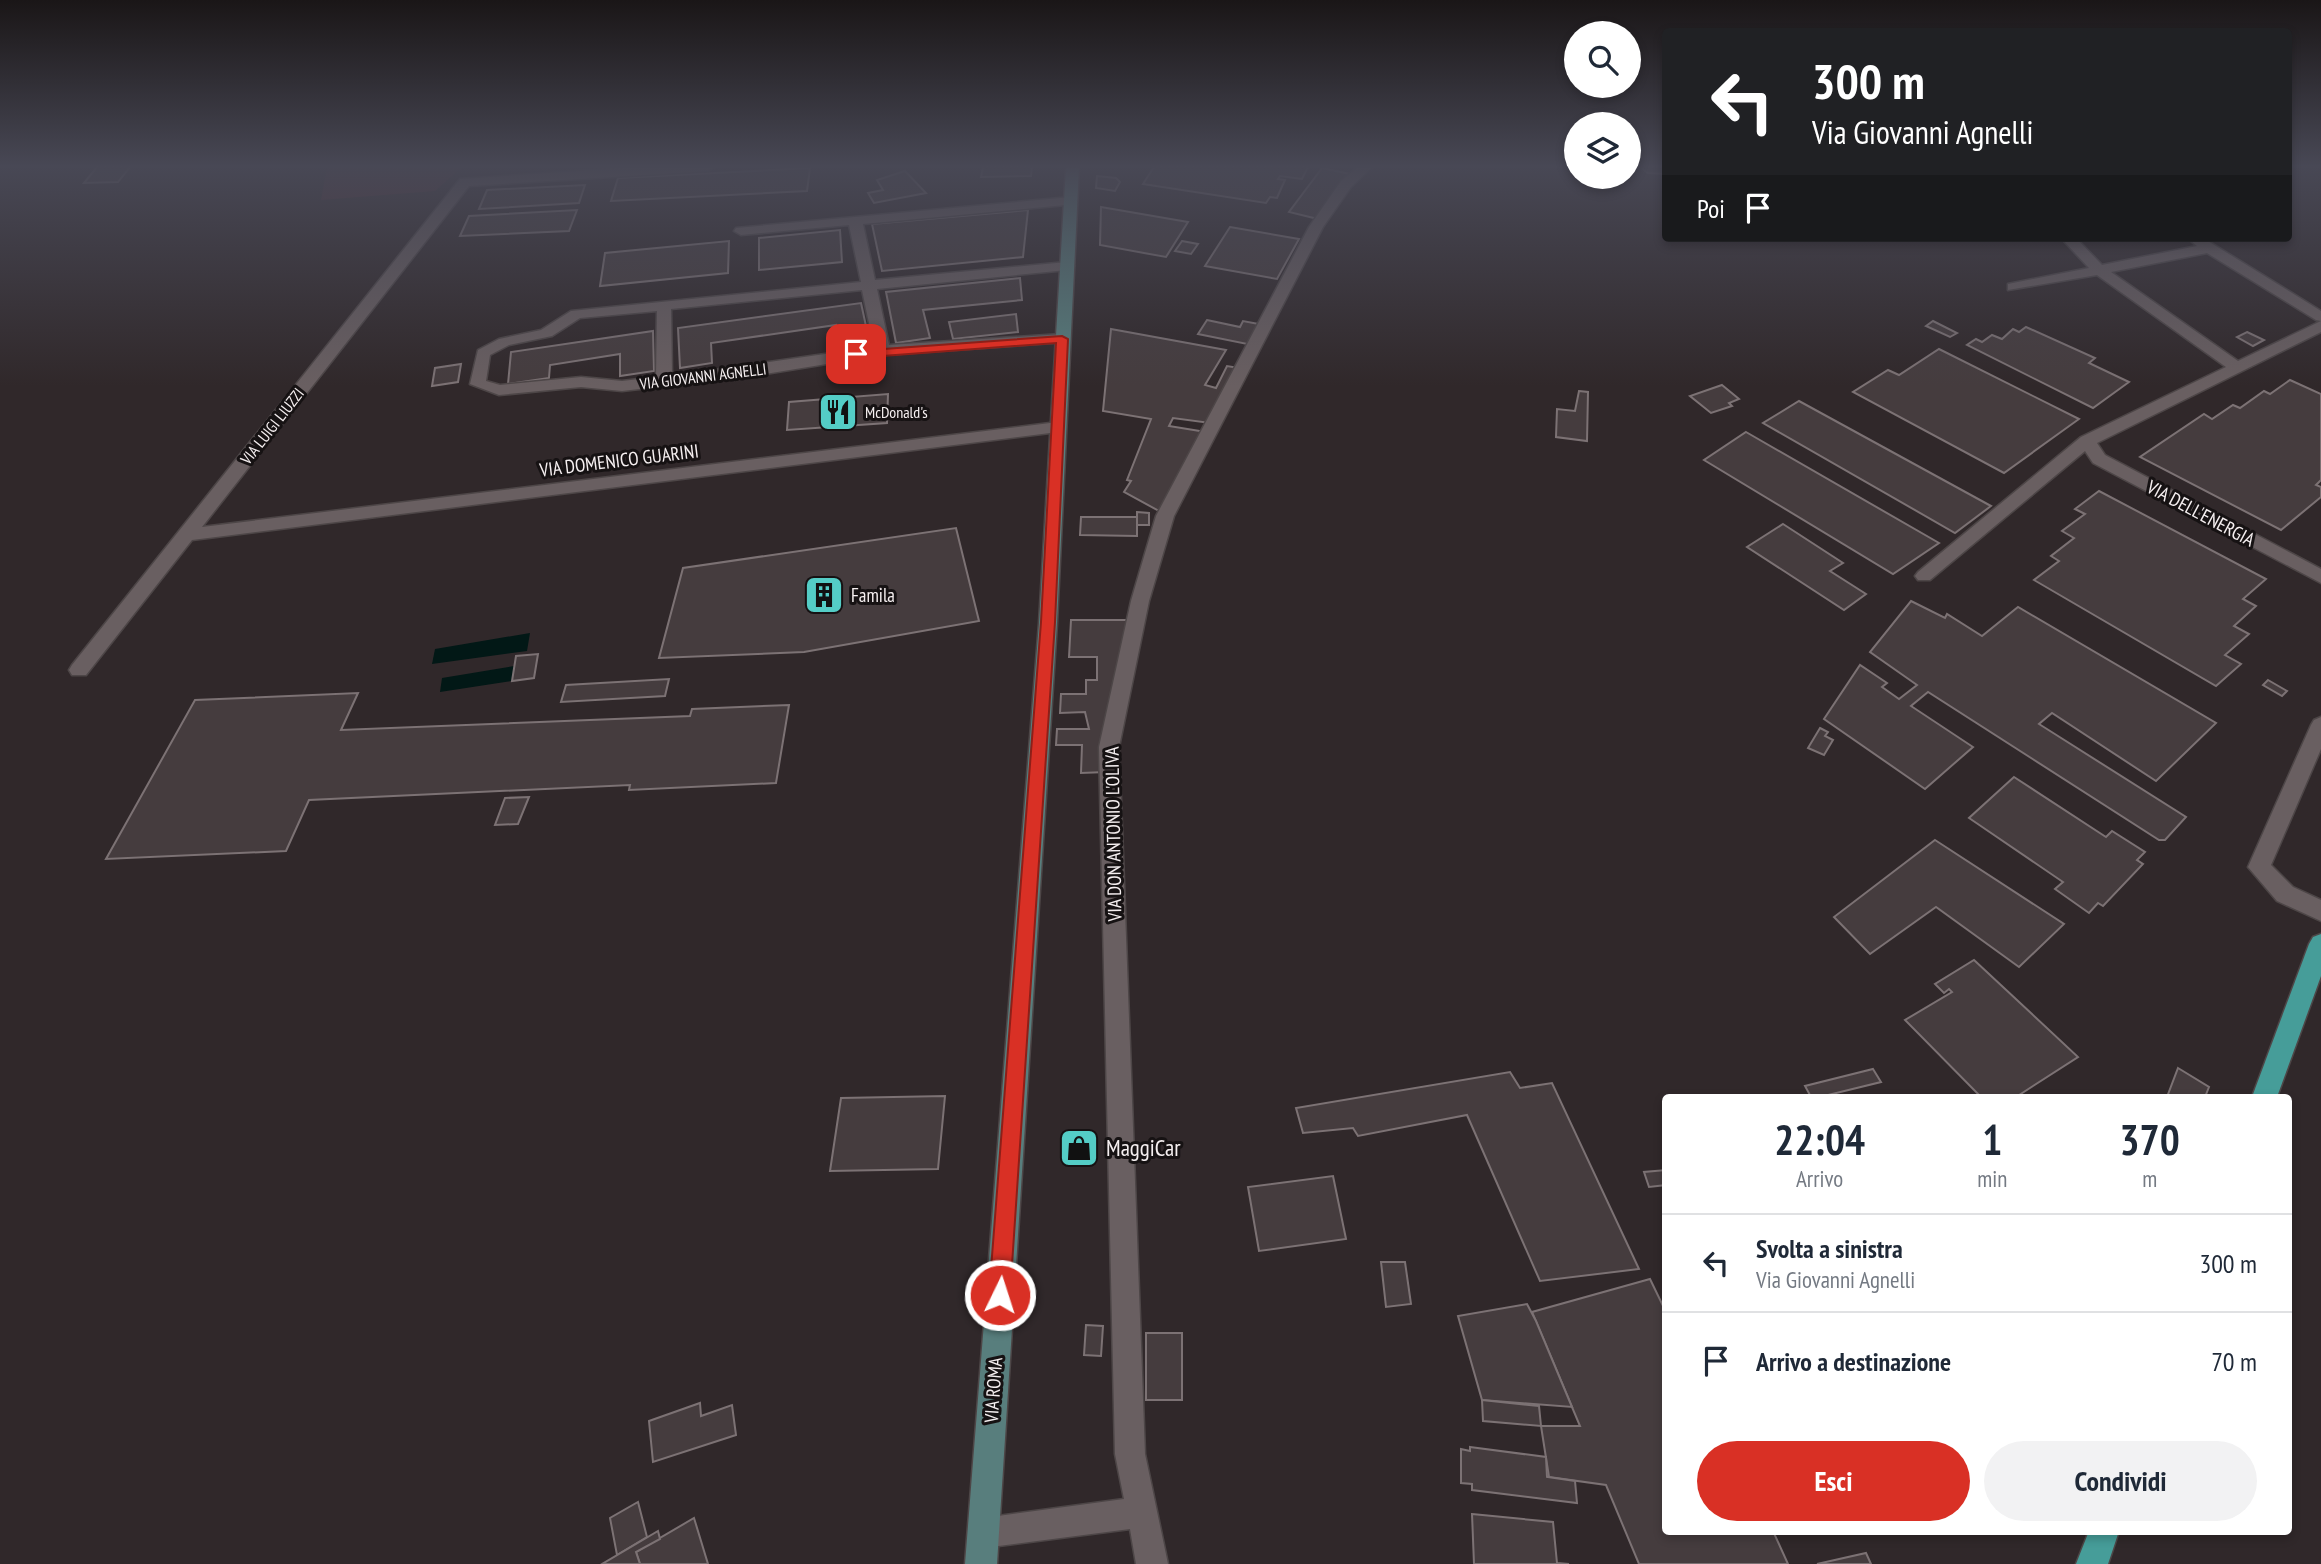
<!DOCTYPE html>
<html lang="it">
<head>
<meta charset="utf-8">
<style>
  :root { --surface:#fff; --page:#f2f2f3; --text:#1f2937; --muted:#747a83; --line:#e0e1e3; --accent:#d93025 }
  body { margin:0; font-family:"PT Sans Narrow",sans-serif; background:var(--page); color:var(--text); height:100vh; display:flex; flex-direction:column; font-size:26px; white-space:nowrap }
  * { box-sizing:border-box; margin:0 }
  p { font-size:23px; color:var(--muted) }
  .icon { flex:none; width:38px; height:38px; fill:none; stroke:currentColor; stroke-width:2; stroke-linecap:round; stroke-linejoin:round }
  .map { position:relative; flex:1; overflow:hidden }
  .details { position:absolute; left:1662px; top:1094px; width:630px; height:441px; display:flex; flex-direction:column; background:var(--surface); border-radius:7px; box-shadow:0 4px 10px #0003 }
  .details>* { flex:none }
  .banner { position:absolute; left:1662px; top:28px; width:630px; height:214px; border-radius:7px; box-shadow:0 4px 10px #0003; background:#202124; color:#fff; overflow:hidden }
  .fabs { position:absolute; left:1564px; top:21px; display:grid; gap:14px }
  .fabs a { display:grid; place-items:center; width:77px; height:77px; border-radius:50%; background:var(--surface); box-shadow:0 4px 10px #0003; font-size:35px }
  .pin { position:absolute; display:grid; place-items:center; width:60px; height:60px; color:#fff; margin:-30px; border-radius:14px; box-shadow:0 4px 10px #0006 }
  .me { position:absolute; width:77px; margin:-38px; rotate:4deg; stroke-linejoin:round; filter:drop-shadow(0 0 5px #0008) }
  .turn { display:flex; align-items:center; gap:24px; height:147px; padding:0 35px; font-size:32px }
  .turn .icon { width:91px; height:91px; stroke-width:2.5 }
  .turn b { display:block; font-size:49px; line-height:60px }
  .then { display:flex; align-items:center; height:66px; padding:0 35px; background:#0003; gap:14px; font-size:26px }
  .eta { display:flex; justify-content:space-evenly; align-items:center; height:119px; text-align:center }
  .eta b { font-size:42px; font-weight:800; line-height:49px }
  .primary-button { display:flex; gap:14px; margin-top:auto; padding:14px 35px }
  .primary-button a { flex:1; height:80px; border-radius:42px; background:var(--accent); color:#fff; font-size:28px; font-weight:800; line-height:80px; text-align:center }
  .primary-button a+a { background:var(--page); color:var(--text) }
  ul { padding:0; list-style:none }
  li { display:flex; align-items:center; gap:21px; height:98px; padding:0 35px; border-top:2px solid var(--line) }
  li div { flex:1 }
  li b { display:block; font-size:26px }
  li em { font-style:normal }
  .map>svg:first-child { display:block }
</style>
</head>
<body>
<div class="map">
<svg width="2321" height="1564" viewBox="0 0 2321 1564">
  <rect width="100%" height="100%" fill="#30282a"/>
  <polygon fill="#4d2a31" points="327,167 462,167 435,191 321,200"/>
  <g fill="#021816">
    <polygon points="530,633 527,651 432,664 435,649"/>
    <polygon points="514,666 512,681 440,692 442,678"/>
  </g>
  <g fill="#453c3e" stroke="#7c7274" stroke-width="2">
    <polygon points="97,167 130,167 118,182 84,183"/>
    <polygon points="983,167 1032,167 1031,176 981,177"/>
    <polygon points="1154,167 1308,167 1302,179 1280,176 1278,179 1285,180 1280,191 1277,198 1270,197 1266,203 1143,184"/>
    <polygon points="1640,167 1666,167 1666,174 1648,173"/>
    <polygon points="810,168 807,191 611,201 618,178"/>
    <polygon points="1322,168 1350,174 1318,219 1289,212"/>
    <polygon points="905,171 926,193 874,203 868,193 883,190 877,180"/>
    <polygon points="1097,176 1116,178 1120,182 1115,191 1096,188"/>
    <polygon points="585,185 579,203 479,209 487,190"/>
    <polygon points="1101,207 1188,222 1166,257 1100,245"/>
    <polygon points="577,210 569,231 460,236 469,216"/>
    <polygon points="1028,210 1023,257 882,271 872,224"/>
    <polygon points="1230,227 1299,239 1277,279 1205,266"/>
    <polygon points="840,230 842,262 759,270 759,238"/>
    <polygon points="729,241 728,273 600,286 605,253"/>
    <polygon points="1182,241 1198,244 1191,254 1175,251"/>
    <polygon points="1020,278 1022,300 923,310 930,338 896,343 886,292"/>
    <polygon points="861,303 869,340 839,344 836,325 711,343 712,363 680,368 678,328"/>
    <polygon points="1016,314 1018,332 953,339 949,322"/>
    <polygon points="1207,320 1240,327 1243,321 1264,325 1252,345 1198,334"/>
    <polygon points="1933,321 1957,333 1950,337 1926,326"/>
    <polygon points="2026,327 2095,358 2089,363 2129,382 2093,408 1967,345 1976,339 1982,342 1992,335 2002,339 2013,329 2019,332"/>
    <polygon points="1111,329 1226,350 1205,385 1216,388 1227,366 1239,368 1210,423 1173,418 1169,426 1206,432 1159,511 1124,492 1131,481 1127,480 1151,419 1103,411"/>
    <polygon points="653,331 654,371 620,376 620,354 550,365 549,378 508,384 511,352"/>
    <polygon points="2247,332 2264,340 2253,346 2237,337"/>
    <polygon points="1939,349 2079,419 2004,473 1853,392 1888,370 1899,375"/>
    <polygon points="461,364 458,382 432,386 435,368"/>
    <polygon points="2290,380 2321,394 2321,480 2316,485 2321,487 2321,497 2281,530 2140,457 2204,414 2212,419 2233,405 2240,408 2264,391 2270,394"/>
    <polygon points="1722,385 1739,399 1729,403 1732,406 1711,413 1690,396"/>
    <polygon points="1579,391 1588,392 1587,441 1556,437 1557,409 1575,411"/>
    <polygon points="888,394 887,423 787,430 789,402"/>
    <polygon points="1799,401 1991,506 1955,533 1763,423"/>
    <polygon points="1746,432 1939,543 1893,574 1704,460"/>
    <polygon points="2099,491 2266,579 2243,599 2256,606 2234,626 2249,634 2225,655 2241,664 2216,686 2034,580 2059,561 2051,556 2074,538 2062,531 2085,514 2075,509"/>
    <polygon points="1137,512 1149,513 1149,525 1137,525"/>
    <polygon points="1081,517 1137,517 1137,536 1080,535"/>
    <polygon points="1783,524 1843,563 1830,571 1866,594 1844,610 1747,547"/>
    <polygon points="956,528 979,621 804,652 659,658 683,568"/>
    <polygon points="1911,601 1945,618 1947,614 1982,636 2018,607 2216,723 2156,781 2052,713 2039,724 2186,817 2165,840 2159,840 1928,692 1911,706 1973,747 1925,789 1824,719 1860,665 1887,683 1882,687 1899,699 1917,685 1870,652"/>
    <polygon points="1071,620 1130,620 1106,772 1081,773 1082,745 1056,745 1057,729 1089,729 1085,712 1060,713 1061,694 1086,694 1086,680 1097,680 1097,657 1069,657"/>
    <polygon points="538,654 534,678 512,681 516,656"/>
    <polygon points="669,679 665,696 561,702 566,685"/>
    <polygon points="2268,680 2287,691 2282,696 2263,685"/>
    <polygon points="358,693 341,730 690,716 692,709 789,705 776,783 629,790 630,785 309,800 286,851 106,859 195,700"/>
    <polygon points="1820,728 1828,732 1825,736 1833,740 1824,755 1808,748"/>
    <polygon points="2014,777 2106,837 2112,831 2145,852 2137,860 2143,864 2103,906 2098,903 2089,913 2055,889 2063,882 1969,818"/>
    <polygon points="529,797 518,824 495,825 505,798"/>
    <polygon points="1935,840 2064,924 2019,967 1936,907 1870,954 1834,917"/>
    <polygon points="1974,960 2078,1057 2016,1097 1981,1097 1905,1020 1952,992 1949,989 1944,993 1935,984"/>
    <polygon points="2178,1068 2209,1087 2205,1097 2167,1097"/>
    <polygon points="1873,1069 1881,1082 1820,1097 1811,1097 1805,1086"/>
    <polygon points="1510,1072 1520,1088 1552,1083 1639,1269 1540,1281 1467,1115 1358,1136 1353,1128 1303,1133 1296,1108"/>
    <polygon points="945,1096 938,1169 830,1171 841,1098"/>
    <polygon points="1666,1170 1666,1185 1649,1187 1644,1172"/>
    <polygon points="1333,1176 1346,1239 1259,1251 1248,1187"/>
    <polygon points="1381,1262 1405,1262 1411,1304 1386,1307"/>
    <polygon points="1650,1279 1666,1312 1666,1531 1773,1531 1788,1564 1639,1564 1606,1485 1549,1477 1541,1426 1580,1426 1532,1312"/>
    <polygon points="1527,1304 1536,1321 1572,1407 1482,1400 1458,1316"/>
    <polygon points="1086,1325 1103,1326 1101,1356 1084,1355"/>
    <rect x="1146" y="1333" width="36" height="67"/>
    <polygon points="1482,1400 1539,1406 1541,1426 1483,1421"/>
    <polygon points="700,1403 701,1416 732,1405 736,1435 653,1462 649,1421"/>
    <polygon points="1470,1447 1546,1457 1547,1477 1575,1481 1577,1503 1472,1490 1472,1484 1461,1483 1461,1449 1470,1451"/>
    <polygon points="638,1502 647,1537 617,1555 610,1518"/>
    <polygon points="1472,1514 1553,1522 1557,1563 1569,1564 1474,1564"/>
    <polygon points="694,1518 708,1564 640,1564 636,1552"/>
    <polygon points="658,1531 660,1539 636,1552 640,1564 602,1564"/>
    <polygon points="1866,1553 1871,1564 1817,1564"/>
  </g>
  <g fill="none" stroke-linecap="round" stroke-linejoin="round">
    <g stroke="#4d4647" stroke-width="3">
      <g id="street">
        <polygon points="639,167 714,167 708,171 469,186 202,527 1058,422 1066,427 1058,432 192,540 86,675 72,675 69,670 72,665 460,179"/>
        <polygon points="1358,167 1372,167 1351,187 1323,227 1174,516 1149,601 1119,747 1145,1454 1168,1564 1136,1564 1130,1529 983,1548 972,1544 968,1533 972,1522 983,1518 1124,1499 1115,1454 1099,747 1131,601 1156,516 1309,227 1341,181"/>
        <path d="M1071 197 1076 198V204L863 224 875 280 1067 262 1074 266 1067 270 877 289 889 345 1062 334 1067 336V342L882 355 752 376 622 391 581 387 499 395 470 384 478 350 499 339 541 330 571 311 861 282 849 225 741 235 734 231 736 228ZM862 290 874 347 672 376 671 309ZM657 311 656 377 622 381 581 377 500 385 486 381 490 355 509 345 552 336 580 318Z"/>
        <polygon points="2061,238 2076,238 2102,265 2197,246 2191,241 2193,238 2203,238 2321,311 2321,321 2316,320 2207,253 2111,272 2238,361 2321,321 2321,332 2097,443 2105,455 2321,569 2321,583 2093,463 2085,451 1930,580 1918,580 1915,576 1918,572 2081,437 2226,367 2097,275 2008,290 2008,284 2089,268"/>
        <polygon points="2321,717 2321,749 2271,865 2293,887 2321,900 2321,921 2277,901 2248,867 2311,725 2314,720"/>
      </g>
    </g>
    <g stroke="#4d4647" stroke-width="3">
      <polygon id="secondary" points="1066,167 1079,167 1057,623 997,1564 965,1564 1039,623"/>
    </g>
    <g stroke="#4d4647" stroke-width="3">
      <g id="primary">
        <polygon points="2321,934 2321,976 2277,1097 2252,1097 2309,944 2313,937"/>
        <polygon points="2089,1531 2119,1531 2108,1564 2076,1564"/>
      </g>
    </g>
    <use href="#street" fill="#695f61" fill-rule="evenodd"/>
    <use href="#secondary" fill="#587e7d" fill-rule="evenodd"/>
    <use href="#primary" fill="#469d99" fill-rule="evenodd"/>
  </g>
  <linearGradient id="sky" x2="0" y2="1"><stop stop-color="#1a1617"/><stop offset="0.43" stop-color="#484855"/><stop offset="1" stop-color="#484855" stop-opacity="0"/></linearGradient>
  <rect width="2321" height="386" fill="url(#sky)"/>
  <polygon fill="#d93025" stroke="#8d1f18" stroke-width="2" points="1062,336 1068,339 1055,622 1010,1295 1007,1302 1000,1305 992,1302 989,1295 1041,622 1056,343 856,358 850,354 856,351"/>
  <defs>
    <g id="restaurant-square" transform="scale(2.0125)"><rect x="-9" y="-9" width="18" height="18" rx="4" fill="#54cdc6" stroke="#161213"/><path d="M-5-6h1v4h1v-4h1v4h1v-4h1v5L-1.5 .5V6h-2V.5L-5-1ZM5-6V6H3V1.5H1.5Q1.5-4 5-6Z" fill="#111"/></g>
    <g id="building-square" transform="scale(2.0125)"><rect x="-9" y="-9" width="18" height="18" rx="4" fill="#54cdc6" stroke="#161213"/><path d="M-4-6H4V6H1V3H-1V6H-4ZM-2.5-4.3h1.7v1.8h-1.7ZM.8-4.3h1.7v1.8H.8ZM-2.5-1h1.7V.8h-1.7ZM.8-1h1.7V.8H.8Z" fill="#111"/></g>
    <g id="shop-square" transform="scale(2.0125)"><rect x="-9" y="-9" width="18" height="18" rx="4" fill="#54cdc6" stroke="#161213"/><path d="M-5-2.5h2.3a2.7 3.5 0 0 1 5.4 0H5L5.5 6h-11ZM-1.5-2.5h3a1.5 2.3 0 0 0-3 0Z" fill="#111"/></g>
  </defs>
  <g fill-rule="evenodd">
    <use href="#restaurant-square" x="838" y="412"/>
    <use href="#building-square" x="824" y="595"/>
    <use href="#shop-square" x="1079" y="1148"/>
  </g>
  <g text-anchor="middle" stroke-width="6" stroke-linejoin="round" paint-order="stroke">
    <g font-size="16" fill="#f5eff0" stroke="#161213">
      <text transform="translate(703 376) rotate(-7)" y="6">VIA GIOVANNI AGNELLI</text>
      <text transform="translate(272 426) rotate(-52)" y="6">VIA LUIGI LIUZZI</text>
    </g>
    <g font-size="16" fill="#f5eff0" stroke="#161213" text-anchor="start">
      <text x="865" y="418">McDonald's</text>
    </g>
    <g font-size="19" fill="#f5eff0" stroke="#161213">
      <text transform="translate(619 460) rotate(-7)" y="7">VIA DOMENICO GUARINI</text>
      <text transform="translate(2201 513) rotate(28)" y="7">VIA DELL'ENERGIA</text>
      <text transform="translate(1113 834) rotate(-91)" y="7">VIA DON ANTONIO L'OLIVA</text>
      <text transform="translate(993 1390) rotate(-86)" y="7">VIA ROMA</text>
    </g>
    <g font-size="19" fill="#f5eff0" stroke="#161213" text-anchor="start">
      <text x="851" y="602">Famila</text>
    </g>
    <g font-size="23" fill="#f5eff0" stroke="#161213" text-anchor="start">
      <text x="1106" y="1156">MaggiCar</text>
    </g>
  </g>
</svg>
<div class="fabs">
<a><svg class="icon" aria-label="search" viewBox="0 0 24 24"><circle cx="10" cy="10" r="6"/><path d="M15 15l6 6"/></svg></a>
<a><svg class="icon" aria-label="layers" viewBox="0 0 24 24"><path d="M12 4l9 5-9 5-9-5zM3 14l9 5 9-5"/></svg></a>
</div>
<div class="pin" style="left:856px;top:354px;background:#d93025"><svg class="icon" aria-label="arrive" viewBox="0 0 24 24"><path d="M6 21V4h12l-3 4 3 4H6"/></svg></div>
<svg class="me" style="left:1000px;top:1295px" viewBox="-20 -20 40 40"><circle r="17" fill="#d93025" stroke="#fff" stroke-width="3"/><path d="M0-11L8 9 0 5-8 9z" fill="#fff"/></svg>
<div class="banner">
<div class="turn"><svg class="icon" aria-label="left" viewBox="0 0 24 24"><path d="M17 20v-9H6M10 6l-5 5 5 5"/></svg><div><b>300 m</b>Via Giovanni Agnelli</div></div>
<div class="then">Poi<svg class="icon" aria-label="arrive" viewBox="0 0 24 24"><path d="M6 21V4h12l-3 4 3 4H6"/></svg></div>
</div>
<section class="details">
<div class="eta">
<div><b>22:04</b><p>Arrivo</p></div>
<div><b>1</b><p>min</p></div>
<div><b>370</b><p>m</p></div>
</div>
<ul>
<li><svg class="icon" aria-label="left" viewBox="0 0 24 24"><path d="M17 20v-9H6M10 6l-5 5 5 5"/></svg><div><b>Svolta a sinistra</b><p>Via Giovanni Agnelli</p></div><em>300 m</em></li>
<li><svg class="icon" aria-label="arrive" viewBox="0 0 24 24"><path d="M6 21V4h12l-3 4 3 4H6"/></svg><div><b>Arrivo a destinazione</b></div><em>70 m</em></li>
</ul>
<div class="primary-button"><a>Esci</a><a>Condividi</a></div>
</section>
</div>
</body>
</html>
